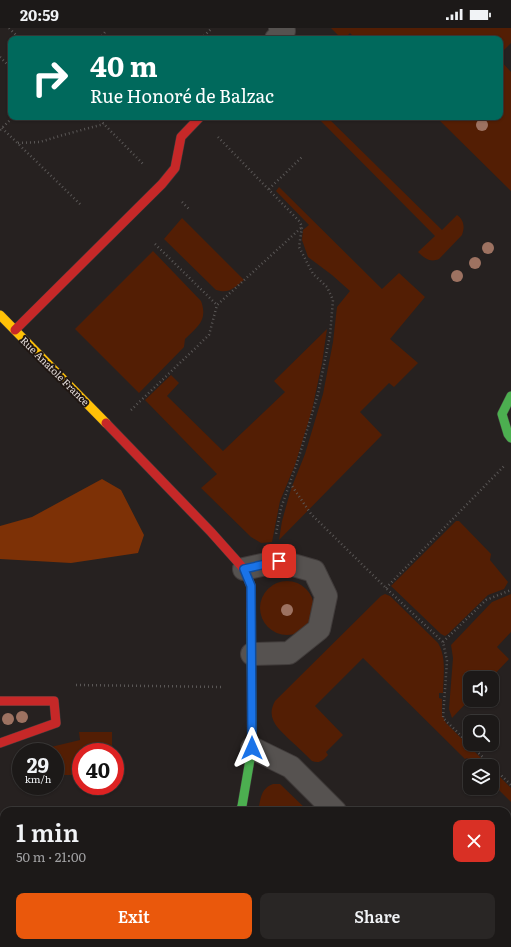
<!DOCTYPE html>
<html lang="en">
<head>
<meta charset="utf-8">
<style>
  :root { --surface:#1c1918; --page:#292625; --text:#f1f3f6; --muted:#a0a0a2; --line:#3a3837; --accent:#ea580c }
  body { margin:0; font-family:Literata,serif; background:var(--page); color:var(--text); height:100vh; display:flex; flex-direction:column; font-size:15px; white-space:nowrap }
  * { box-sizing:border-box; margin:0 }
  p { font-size:13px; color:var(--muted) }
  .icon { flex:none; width:22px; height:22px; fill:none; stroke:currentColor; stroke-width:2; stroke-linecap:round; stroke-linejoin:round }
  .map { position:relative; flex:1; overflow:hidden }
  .panel { position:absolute; left:0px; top:779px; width:511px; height:140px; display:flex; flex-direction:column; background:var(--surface); border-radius:12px 12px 0 0; box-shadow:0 1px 3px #0004,0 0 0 1px var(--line) }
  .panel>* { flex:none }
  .banner { position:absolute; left:8px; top:8px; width:495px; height:84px; border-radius:8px; box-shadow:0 1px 3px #0004,0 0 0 1px var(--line); background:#00695c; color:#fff; overflow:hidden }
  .controls { position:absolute; left:463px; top:643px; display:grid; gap:8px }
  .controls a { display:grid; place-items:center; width:36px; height:36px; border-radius:8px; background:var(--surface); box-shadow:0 1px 3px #0004,0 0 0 1px var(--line); font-size:20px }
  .speed { position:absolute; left:12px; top:715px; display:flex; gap:8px; font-size:20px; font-weight:700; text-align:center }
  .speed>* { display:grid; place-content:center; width:52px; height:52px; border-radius:50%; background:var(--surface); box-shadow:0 1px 3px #0004,0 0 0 1px var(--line); line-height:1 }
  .speed small { font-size:10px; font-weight:400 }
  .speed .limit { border:6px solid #d22; background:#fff; color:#111 }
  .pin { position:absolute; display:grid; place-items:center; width:34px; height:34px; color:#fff; margin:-17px; border-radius:8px; box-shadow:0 2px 6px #0006 }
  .me { position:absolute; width:44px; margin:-22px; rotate:0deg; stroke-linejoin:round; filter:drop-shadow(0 0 3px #0008) }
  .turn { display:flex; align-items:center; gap:14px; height:84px; padding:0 16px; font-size:18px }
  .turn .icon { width:52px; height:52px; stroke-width:2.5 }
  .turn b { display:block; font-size:28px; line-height:34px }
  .round { display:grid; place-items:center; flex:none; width:42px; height:42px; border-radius:8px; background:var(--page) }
  .headline { display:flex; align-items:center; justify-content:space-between; height:68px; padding:0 16px }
  h1 { font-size:24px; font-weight:600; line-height:30px }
  .button { display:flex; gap:8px; margin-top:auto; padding:8px 16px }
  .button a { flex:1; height:46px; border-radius:8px; background:var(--accent); color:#fff; font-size:16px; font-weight:600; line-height:46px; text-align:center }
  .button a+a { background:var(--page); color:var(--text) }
  .status { display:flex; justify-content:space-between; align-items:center; height:28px; padding:0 20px; background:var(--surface); direction:ltr }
  .status svg { height:11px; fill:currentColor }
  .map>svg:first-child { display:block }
</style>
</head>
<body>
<div class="status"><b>20:59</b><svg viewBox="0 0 49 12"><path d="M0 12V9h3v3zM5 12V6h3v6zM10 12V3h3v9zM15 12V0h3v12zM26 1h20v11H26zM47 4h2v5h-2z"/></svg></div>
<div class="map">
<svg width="511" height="919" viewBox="0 0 511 919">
  <rect width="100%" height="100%" fill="#262120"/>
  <g fill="#531e04">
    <polygon points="331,0 511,0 511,15 500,26 500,11 356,11 350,5 344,11 342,11"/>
    <polygon points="500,32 511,44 511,163 436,89 500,89"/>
    <path d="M317 89H327L442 202 457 187C464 192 465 199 462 207L439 231C430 235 424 230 418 224L435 208Z"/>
    <polygon points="279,159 382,261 399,245 425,269 390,311 418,335 394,359 389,355 360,384 382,407 279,512 282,493 291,461 305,426 323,366 333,314 337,279 350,263 332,247 308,229 302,212 303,202 309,197 276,163"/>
    <path d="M182 190 244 252C233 260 230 266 216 262L164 211Z"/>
    <path d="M153 223 201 273C208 292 198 298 185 311L184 319 139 365 75 301Z"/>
    <polygon points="327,301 322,335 312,382 295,437 280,473 272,514 261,515 251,509 201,460 217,446 145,372 171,347 179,355 167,368 223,423 285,364 274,353"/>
    <polygon points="456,493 459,493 491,526 490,532 508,554 504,561 488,567 448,606 445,608 441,606 391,558"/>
    <circle cx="287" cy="580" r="27"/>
    <path d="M385 566 390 568 438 615C447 630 443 648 443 665H439V670L442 671V687L446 695 489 738H475L467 730 465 731 363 630 315 678 343 707 326 724 328 727C323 732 320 736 312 733 305 726 298 719 291 713 279 701 265 691 275 673L381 568Z"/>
    <polygon points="511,566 511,604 497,619 509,631 491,650 470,650 470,671 452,690 449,681 453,630 451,617 492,574"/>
    <polygon points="79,704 112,704 112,724 81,724 81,747 55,747 55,724 30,724 80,712"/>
    <polygon points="21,726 21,747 17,747 16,731"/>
    <polygon points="492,741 511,760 511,774 492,755"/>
    <path d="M273 756H280L308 783H258C261 771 260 761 273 756Z"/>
    <polygon points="188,915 228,915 229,919 185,919"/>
  </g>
  <polygon fill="#7d3106" points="102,451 121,462 144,507 138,525 71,535 0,531 0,498 32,489"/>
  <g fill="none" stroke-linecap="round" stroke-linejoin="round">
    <g stroke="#413c3b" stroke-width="24">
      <g id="street">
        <polyline points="276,11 284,3 280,0"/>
        <polyline points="244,541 279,533 314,543 326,568 319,601 289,625 252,626"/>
        <polyline points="252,720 291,739 335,783"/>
        <polyline points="507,841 511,836"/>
        <polyline points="0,867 4,867"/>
        <polyline points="163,919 166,915"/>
        <polyline points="445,919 449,915"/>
      </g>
    </g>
    <g stroke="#413c3b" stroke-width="10">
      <g id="fast">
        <polyline points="511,368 502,386 508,406 511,410"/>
        <polyline points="240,783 242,778 252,720 251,581"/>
      </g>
    </g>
    <g stroke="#413c3b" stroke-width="10">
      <polyline id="slow" points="0,287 106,395"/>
    </g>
    <g stroke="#413c3b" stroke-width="10">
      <g id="jam">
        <polyline points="15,302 162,156 175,140 181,109 200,89"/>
        <polyline points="106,395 211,504 244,541 251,558 251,581"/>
        <polyline points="0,673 54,673 56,695 0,715"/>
      </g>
    </g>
    <g stroke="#5a5756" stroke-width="2.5" stroke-dasharray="1 3" stroke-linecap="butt">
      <polyline points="9,0 20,11"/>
      <polyline points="99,11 106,3"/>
      <polyline points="201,11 212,0"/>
      <polyline points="0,29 11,40"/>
      <polyline points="97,89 143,136"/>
      <polyline points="2,100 82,178"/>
      <polyline points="0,102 13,89"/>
      <polyline points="218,109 300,194 302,199 299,219 313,246 327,259 333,272 330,307 318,366 297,435 281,480 276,506"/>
      <polyline points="18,115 40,114 63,107 104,96"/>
      <polyline points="269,161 302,129"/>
      <polyline points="182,174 189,181"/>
      <polyline points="155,216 217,277"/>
      <polyline points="131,382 209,307 217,277 302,199"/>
      <polyline points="290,455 311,486 386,560 443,614 447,633 443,690 511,757"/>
      <polyline points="386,560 505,437"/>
      <polyline points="443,614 486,572 511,562"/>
      <polyline points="76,657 223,659"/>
    </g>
    <use href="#street" stroke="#565250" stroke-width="22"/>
    <use href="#fast" stroke="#4caf50" stroke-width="9"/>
    <use href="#slow" stroke="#ffc107" stroke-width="9"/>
    <use href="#jam" stroke="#c62828" stroke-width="9"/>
  </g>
  <g fill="#9d7261">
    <circle cx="482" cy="97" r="6"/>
    <circle cx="488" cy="220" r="6"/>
    <circle cx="475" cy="235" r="6"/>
    <circle cx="457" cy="248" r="6"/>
    <circle cx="287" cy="582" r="6"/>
    <circle cx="22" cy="689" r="6"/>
    <circle cx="8" cy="691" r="6"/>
  </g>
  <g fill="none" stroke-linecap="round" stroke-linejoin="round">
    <g stroke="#114b97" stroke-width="10">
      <polyline id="route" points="252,720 251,558 244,541 279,533"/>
    </g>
    <use href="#route" stroke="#1a73e8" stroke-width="7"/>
  </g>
  <g text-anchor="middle" stroke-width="4" stroke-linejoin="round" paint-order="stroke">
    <g font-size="10" fill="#e1dad7" stroke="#201713">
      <text transform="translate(55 343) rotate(45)" y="4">Rue Anatole France</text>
    </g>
  </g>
</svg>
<div class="controls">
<a><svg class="icon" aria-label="sound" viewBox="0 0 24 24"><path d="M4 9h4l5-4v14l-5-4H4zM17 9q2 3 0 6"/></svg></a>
<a><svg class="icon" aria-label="search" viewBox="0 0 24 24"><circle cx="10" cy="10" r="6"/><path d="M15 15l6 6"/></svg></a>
<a><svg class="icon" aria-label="layers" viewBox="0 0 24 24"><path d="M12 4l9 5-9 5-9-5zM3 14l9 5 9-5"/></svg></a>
</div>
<div class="speed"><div>29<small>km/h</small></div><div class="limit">40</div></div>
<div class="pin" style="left:279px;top:533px;background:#d93025"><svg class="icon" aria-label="arrive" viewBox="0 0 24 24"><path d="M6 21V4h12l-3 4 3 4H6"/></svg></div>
<svg class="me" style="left:252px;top:720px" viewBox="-20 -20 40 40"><path d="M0-17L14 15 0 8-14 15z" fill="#1a73e8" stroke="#fff" stroke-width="4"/></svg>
<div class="banner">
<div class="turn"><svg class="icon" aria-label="right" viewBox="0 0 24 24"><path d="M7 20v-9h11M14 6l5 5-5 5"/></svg><div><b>40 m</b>Rue Honoré de Balzac</div></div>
</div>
<section class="panel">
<div class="headline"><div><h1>1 min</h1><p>50 m · 21:00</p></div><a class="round" style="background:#d93025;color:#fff"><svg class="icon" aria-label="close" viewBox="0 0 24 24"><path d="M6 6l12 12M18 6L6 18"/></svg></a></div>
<div class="button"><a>Exit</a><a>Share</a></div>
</section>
</div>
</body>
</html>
